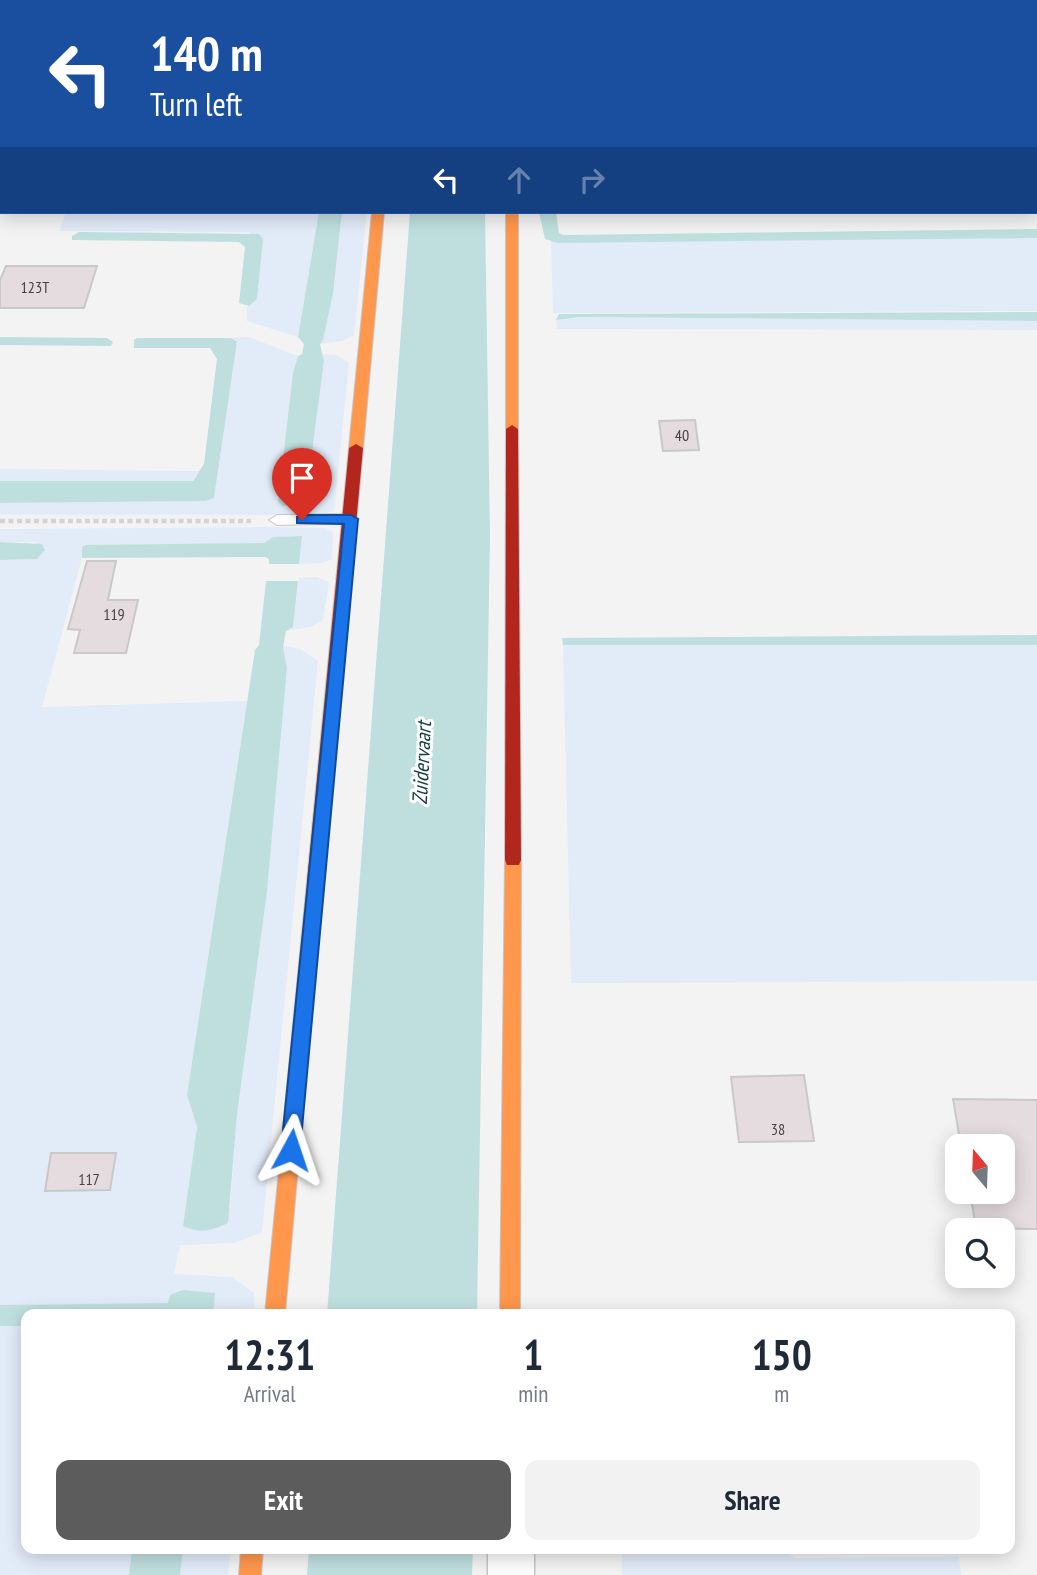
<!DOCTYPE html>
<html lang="en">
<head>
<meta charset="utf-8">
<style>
  :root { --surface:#fff; --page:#f2f2f3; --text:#1f2937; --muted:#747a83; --accent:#5c5c5d }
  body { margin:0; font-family:"PT Sans Narrow",sans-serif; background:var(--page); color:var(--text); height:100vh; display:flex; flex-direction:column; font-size:26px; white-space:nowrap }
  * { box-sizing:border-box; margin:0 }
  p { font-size:23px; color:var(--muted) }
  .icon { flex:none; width:38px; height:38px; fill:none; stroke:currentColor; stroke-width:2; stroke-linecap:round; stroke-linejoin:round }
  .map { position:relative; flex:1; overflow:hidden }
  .details { position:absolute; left:21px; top:1309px; width:994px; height:245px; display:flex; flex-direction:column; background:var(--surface); border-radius:14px; box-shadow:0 4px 18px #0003 }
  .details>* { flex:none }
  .top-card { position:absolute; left:0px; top:0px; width:1038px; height:214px; box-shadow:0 4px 18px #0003; background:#1a4fa0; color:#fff; overflow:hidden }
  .needle { width:46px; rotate:341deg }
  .buttons { position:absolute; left:945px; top:1134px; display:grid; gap:14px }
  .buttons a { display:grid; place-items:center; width:70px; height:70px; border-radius:14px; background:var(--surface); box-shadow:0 4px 18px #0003; font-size:35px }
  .pin { position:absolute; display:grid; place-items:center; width:60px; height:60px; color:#fff; margin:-72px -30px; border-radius:50% 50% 50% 0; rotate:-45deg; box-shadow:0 0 7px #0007 }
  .pin .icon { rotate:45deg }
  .me { position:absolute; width:77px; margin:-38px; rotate:5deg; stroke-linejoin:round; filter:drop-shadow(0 0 5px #0008) }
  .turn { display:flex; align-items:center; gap:24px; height:147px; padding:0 35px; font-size:32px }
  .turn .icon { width:91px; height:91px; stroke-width:2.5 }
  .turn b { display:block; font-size:49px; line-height:60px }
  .lanes { display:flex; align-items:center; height:66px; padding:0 35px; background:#0003; justify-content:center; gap:35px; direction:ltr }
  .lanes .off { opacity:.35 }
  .eta { display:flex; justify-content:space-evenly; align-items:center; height:119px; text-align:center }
  .eta b { font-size:42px; font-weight:700; line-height:49px }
  .action { display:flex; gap:14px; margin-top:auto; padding:14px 35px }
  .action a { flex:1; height:80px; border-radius:14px; background:var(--accent); color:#fff; font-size:28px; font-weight:700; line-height:80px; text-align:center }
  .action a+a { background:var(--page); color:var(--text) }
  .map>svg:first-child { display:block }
</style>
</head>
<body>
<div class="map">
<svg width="1037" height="1575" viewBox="0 0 1037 1575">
  <rect width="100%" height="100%" fill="#f3f3f4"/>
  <g fill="#e2ebf8">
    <polygon points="544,0 1037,0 1037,3 544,2"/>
    <polygon points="66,212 319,212 298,337 247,321 247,307 249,306 250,232 59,231"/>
    <polygon points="342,212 367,212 354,335 342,341 320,344 323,340 333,294"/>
    <polygon points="1037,238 1037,311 553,313 551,241"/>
    <polygon points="580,317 1037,321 1037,330 557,329 556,320"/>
    <polygon points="249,337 298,356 293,372 278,502 321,354 337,355 349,363 334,511 322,515 0,515 0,503 206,501 214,498 237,343 231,338"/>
    <polygon points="0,469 199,471 192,481 179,483 0,481"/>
    <polygon points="277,527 325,528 333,532 332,559 322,563 299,564 302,536 273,537 264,543 82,547 82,558 42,707 247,701 187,1095 197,1127 183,1226 230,1209 237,1115 267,892 287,668 283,646 300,649 318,661 262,1232 235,1243 180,1245 174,1274 232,1277 254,1293 255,1314 213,1314 215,1293 168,1303 0,1305 0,560 37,559 36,542 0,542 0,529"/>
    <polygon points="316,577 329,582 323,620 310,627 286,631 293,626 299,578"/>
    <polygon points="563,645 1037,645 1037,981 571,983"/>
    <polygon points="0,1326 26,1326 26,1549 132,1549 129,1575 0,1575"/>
    <polygon points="183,1549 231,1549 228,1575 180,1575"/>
    <polygon points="622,1549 782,1549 795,1558 959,1557 961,1575 622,1575"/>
  </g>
  <g fill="#bfdfdf">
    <polygon points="319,212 342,212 333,294 323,340 320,344 324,361 305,504 282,506 278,502 293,372 298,356 302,354 304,344 298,337"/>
    <polygon points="410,212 485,212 490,535 477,1314 327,1314"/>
    <polygon points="539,212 556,212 559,233 563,235 1037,229 1037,238 558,243 545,239"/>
    <polygon points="79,232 259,234 263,239 257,299 249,306 239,303 245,247 239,242 72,240 72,236"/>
    <polygon points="1037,312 1037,321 580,317 556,320 559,314"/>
    <polygon points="0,337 107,338 113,342 111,346 0,345"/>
    <polygon points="137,338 231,338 237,342 214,498 206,501 0,503 0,481 193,481 204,464 217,359 210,348 134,348 134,340"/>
    <polygon points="302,536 299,564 269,564 269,559 265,557 86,558 82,558 82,547 86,545 264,543 273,537"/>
    <polygon points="0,542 42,544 45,550 37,559 0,560"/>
    <path d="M266 581H298L293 627 286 631 283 647 287 668 267 892 237 1115 228 1223C211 1231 200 1234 183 1226L197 1127 187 1095 255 650 259 645Z"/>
    <polygon points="1037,635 1037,645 563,645 562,638"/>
    <polygon points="183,1290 215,1293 213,1314 26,1314 26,1326 0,1326 0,1305 168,1303 170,1295"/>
    <polygon points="132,1549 183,1549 180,1575 129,1575"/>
    <polygon points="309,1549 473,1549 472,1575 307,1575"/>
  </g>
  <g fill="#e4dcdf" stroke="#c9c9c9" stroke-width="2">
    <polygon points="6,266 97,266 84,308 0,308 0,280"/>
    <polygon points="695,420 699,450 663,451 659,421"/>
    <polygon points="87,561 116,561 108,600 138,600 126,653 74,653 80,630 68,629"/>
    <polygon points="804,1075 814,1141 739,1142 731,1077"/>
    <polygon points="953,1099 1037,1100 1037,1229 976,1228 970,1192 1003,1192 1003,1146 961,1146"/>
    <polygon points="51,1153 116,1153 110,1190 45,1191"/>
  </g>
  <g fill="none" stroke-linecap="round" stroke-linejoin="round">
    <g stroke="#c5c6c7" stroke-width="2">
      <polygon id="lane" points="351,514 359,519 356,523 277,525 269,520 277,515"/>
    </g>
    <g stroke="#c5c6c7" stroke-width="3">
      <g id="street">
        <rect x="502" y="0" width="20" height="2"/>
        <rect x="488" y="1549" width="46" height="26"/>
      </g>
    </g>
    <g stroke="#c5c6c7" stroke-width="2">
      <rect id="fast" x="394" y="0" width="10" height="2"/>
    </g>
    <g stroke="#c5c6c7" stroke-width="2">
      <g id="slow">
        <polygon points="372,212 384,212 363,448 356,452 349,448"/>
        <polygon points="506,212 518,212 518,429 512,433 506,429"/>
        <polygon points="513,853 519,855 521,860 520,1314 500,1314 505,860 507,855"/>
        <polygon points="315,875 321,877 323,882 285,1314 265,1314 307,882 309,877"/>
        <polygon points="241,1549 263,1549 261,1575 239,1575"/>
      </g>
    </g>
    <g stroke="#c5c6c7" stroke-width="2">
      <g id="jam">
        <polygon points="512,425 518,429 521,860 519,865 507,865 505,860 506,429"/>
        <polygon points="356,444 363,448 323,882 321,887 315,889 309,887 307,882 349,448"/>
      </g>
    </g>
    <polyline stroke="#d3d4d4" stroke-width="4.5" stroke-dasharray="5 3.5" stroke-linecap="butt" points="0,521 251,521"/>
    <use href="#lane" fill="#fdfdfd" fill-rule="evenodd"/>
    <use href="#street" fill="#fdfdfd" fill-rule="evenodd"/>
    <use href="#fast" fill="#63d668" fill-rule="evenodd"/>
    <use href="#slow" fill="#ff974d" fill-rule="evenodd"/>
    <use href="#jam" fill="#b3261e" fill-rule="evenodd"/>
  </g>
  <polygon fill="#1a73e8" stroke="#114b97" stroke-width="2" points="302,515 351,515 358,519 300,1150 297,1156 291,1159 284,1156 281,1150 344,524 297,523 297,517"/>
  <g text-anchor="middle" stroke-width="6" stroke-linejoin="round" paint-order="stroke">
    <g font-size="16" fill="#444243">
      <text x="35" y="293">123T</text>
      <text x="682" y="441">40</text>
      <text x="114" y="620">119</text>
      <text x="778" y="1135">38</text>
      <text x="89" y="1185">117</text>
    </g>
    <g font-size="21" font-style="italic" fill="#154040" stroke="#fff">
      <text transform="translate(422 763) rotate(-87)" y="7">Zuidervaart</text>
    </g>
  </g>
</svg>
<div class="buttons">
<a><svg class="needle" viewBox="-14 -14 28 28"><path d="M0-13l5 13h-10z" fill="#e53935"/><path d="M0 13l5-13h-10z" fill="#747a83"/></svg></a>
<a><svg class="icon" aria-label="search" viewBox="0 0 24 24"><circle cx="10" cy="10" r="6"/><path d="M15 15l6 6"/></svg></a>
</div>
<div class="pin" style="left:302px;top:520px;background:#d93025"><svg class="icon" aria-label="arrive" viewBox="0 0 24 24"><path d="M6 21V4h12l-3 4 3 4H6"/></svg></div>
<svg class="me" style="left:291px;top:1150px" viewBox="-20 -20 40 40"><path d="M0-17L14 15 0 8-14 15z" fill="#1a73e8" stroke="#fff" stroke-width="4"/></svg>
<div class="top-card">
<div class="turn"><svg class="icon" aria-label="left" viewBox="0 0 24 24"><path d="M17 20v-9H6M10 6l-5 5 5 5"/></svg><div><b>140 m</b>Turn left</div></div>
<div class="lanes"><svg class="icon" aria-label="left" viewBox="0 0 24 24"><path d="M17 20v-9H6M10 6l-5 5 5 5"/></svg><svg class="icon off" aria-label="ahead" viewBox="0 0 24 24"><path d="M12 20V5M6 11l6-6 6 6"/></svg><svg class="icon off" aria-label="right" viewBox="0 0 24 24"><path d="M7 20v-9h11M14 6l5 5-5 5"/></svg></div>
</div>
<section class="details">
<div class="eta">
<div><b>12:31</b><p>Arrival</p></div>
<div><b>1</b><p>min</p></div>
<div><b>150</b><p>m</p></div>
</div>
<div class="action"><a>Exit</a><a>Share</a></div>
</section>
</div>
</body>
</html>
